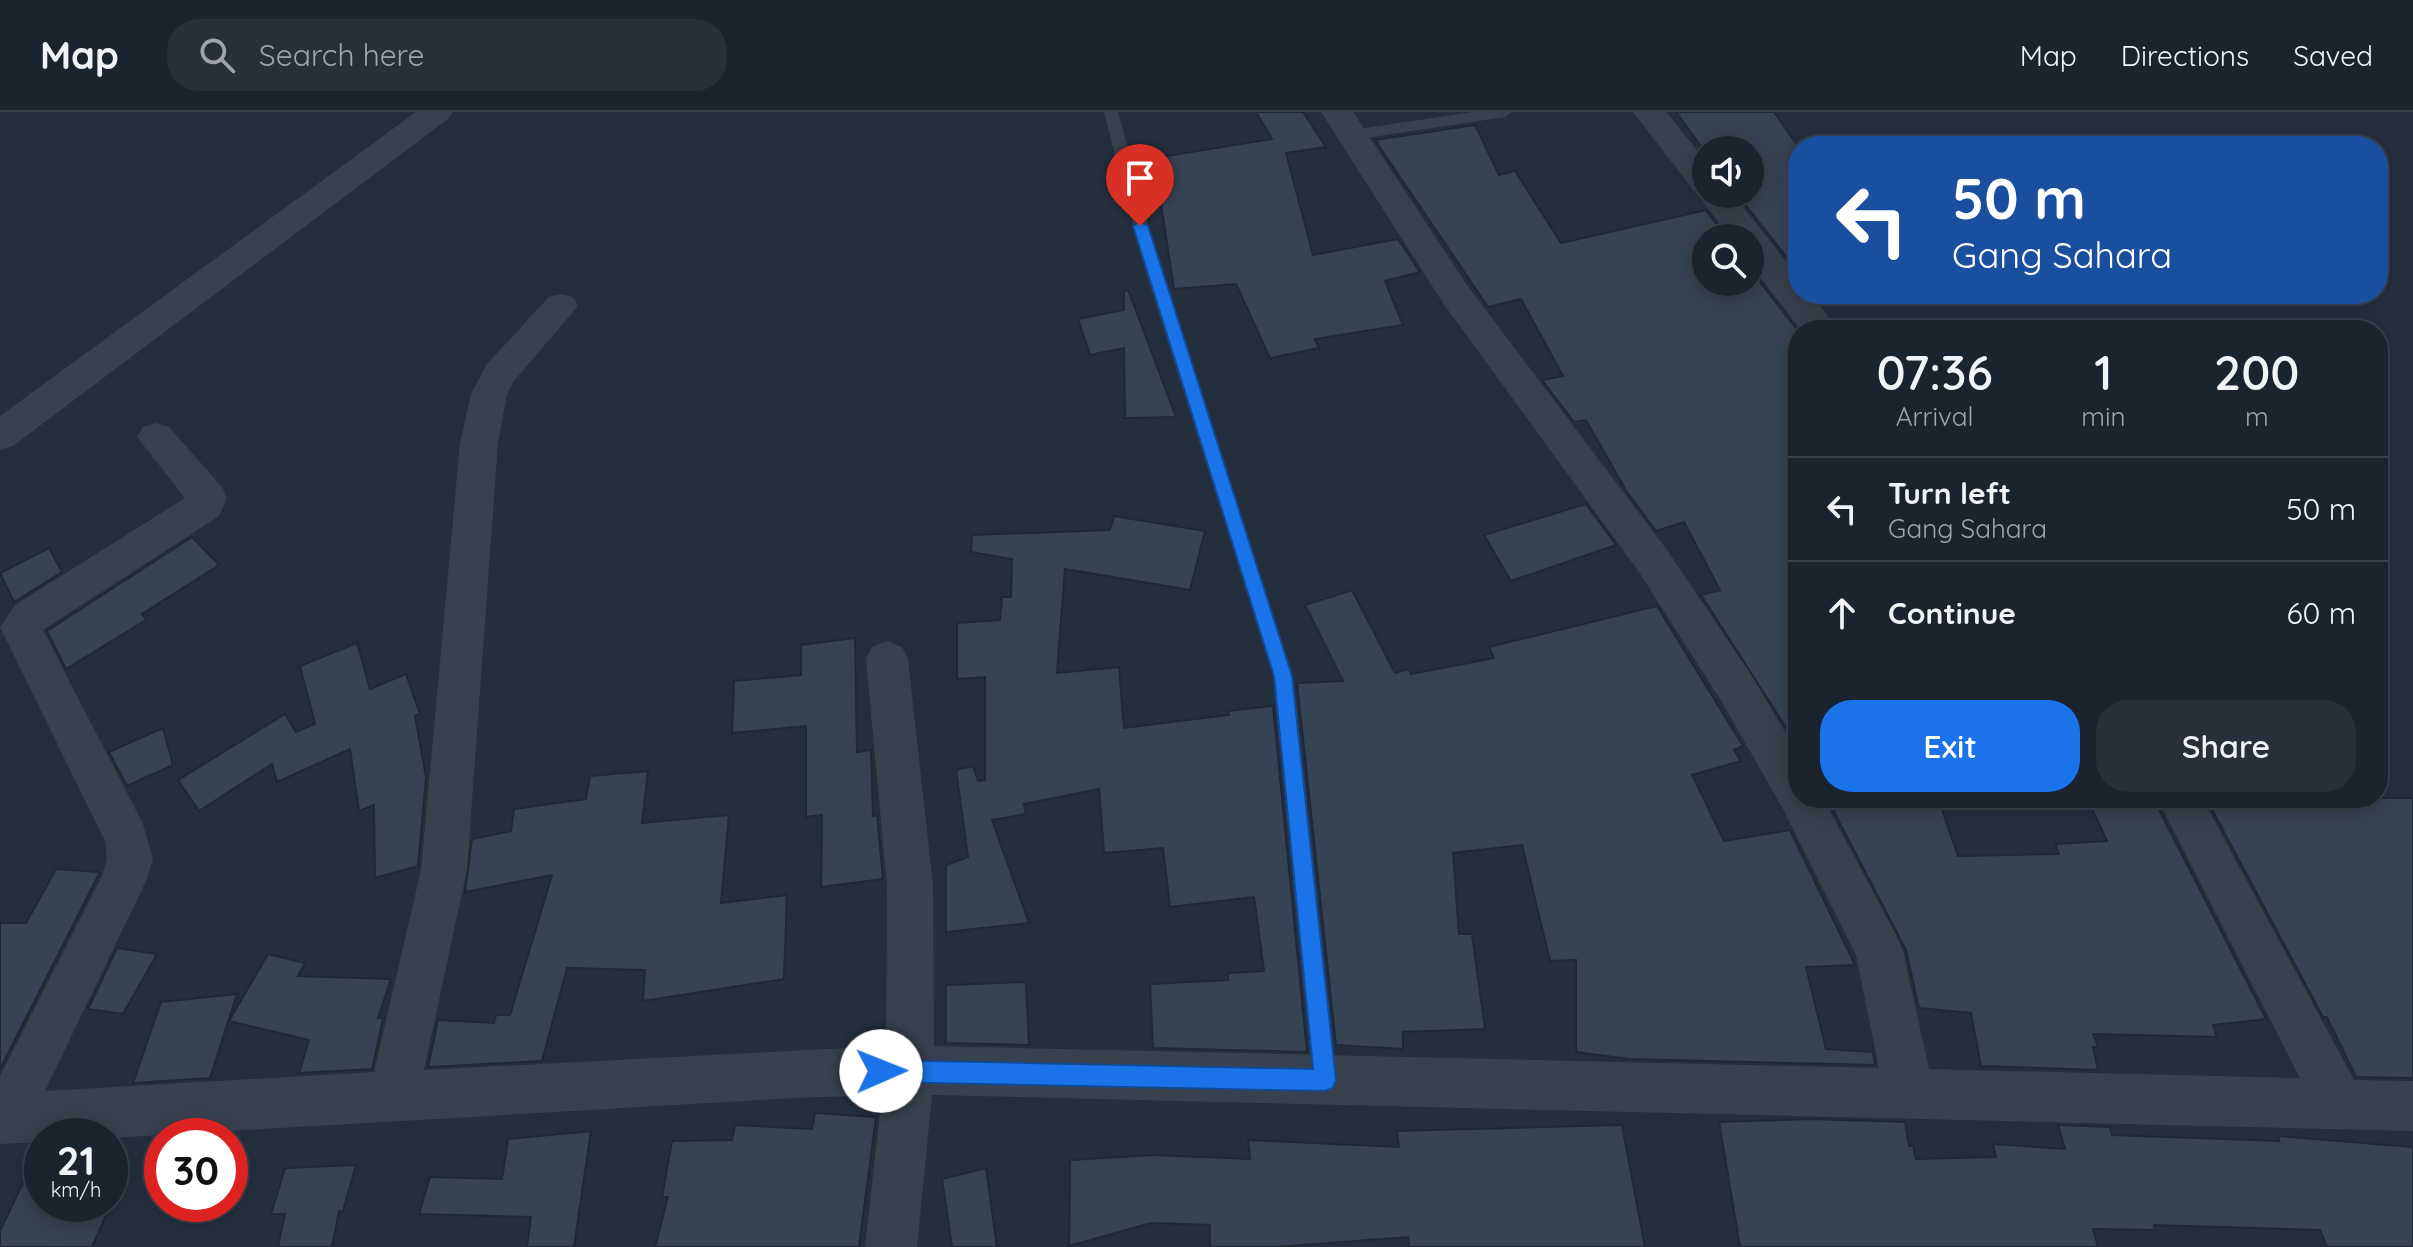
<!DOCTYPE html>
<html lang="en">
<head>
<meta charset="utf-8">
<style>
  :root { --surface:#1b232e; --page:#282f3a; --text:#f1f3f6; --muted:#a0a4aa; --line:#39404a; --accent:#1a73e8 }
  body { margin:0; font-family:Quicksand,sans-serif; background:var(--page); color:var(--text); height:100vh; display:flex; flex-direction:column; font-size:30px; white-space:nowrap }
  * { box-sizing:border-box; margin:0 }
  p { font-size:26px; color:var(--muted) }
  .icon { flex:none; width:44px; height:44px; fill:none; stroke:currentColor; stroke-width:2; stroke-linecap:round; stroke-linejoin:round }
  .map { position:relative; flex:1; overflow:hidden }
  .details { position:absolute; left:1788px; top:208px; width:600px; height:488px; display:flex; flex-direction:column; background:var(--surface); border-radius:32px; box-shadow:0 4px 20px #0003,0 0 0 2px var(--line) }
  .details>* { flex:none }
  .guide { position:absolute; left:1788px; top:24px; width:600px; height:168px; border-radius:32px; box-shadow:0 4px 20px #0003,0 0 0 2px var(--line); background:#1a4fa0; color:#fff; overflow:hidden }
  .fabs { position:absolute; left:1692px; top:24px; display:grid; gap:16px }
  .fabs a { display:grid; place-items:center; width:72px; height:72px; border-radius:50%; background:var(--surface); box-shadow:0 4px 20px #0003,0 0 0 2px var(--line); font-size:40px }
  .speed { position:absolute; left:24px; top:1006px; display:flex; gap:16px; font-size:40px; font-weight:700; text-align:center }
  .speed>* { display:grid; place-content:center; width:104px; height:104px; border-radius:50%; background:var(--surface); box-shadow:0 4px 20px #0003,0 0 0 2px var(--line); line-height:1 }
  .speed small { font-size:20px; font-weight:400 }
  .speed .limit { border:12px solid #d22; background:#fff; color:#111 }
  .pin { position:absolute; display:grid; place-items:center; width:68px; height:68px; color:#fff; margin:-82px -34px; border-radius:50% 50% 50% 0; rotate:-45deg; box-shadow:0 0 8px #0007 }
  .pin .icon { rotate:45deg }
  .me { position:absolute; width:88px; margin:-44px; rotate:89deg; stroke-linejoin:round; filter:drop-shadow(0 0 6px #0008) }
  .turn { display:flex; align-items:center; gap:28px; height:168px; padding:0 32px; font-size:36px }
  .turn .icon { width:104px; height:104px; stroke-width:2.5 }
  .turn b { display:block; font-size:56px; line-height:68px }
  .eta { display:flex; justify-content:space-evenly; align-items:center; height:136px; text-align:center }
  .eta b { font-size:48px; font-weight:600; line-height:56px }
  .button { display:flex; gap:16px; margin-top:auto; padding:16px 32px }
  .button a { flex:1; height:92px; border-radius:32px; background:var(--accent); color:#fff; font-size:32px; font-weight:600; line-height:92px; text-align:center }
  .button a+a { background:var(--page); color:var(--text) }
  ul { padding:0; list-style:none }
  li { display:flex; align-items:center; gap:24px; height:104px; padding:0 32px; border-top:2px solid var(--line) }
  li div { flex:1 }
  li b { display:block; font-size:30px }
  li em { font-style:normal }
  header { display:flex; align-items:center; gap:48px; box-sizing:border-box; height:112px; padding:0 40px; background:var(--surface); border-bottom:2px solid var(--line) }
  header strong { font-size:38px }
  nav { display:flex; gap:44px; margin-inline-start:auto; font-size:28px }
  .search { width:560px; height:72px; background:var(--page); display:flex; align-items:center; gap:20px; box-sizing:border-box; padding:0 28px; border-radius:32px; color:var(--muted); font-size:30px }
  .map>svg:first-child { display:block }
</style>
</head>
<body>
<header>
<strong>Map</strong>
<div class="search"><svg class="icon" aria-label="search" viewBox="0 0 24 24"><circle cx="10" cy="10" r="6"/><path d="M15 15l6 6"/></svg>Search here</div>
<nav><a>Map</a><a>Directions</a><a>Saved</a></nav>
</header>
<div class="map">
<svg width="2413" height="1135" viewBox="0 0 2413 1135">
  <rect width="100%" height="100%" fill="#242f3e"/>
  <g fill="#364354" stroke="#1f2835" stroke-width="2">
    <polygon points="1256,0 1303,0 1326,35 1286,41 1313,143 1398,127 1420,160 1385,169 1403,213 1315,227 1319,236 1270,246 1236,172 1174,177 1154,46 1272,27"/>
    <polygon points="1676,0 1774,0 1798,34 1798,160 1737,82 1750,82 1750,38 1706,38 1706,41"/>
    <polygon points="1475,13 1499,63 1515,59 1561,131 1706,98 1727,126 1706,126 1706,170 1750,170 1750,157 1798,219 1798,609 1785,614 1701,483 1720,478 1684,410 1656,419 1627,380 1586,308 1574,310 1542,268 1563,264 1521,187 1488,195 1375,28"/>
    <polygon points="1128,178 1135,196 1176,305 1125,306 1124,236 1090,243 1078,207 1124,198 1124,179"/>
    <polygon points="1586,392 1616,433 1511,469 1484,423"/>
    <polygon points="1114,404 1205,419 1190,478 1065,457 1057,561 1119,555 1124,616 1229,603 1228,599 1273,594 1307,940 1153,936 1150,872 1228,868 1228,861 1264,859 1254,785 1170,795 1163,736 1104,741 1099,677 1024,692 1026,702 992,708 1029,811 946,820 946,753 968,745 956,658 973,654 978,669 985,668 985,565 957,567 957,511 1000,508 1002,485 1011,485 1012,447 971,440 972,423 1110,418"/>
    <polygon points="192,425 219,453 142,502 146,508 66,557 47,519"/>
    <polygon points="49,436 62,460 14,490 0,461"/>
    <polygon points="1352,478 1395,561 1409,557 1411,562 1494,546 1489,535 1657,494 1743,634 1734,638 1741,649 1692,663 1724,729 1790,718 1855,853 1806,855 1826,937 1873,940 1875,953 1629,947 1576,940 1576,848 1550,849 1522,733 1453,741 1459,822 1472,822 1485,917 1403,920 1403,937 1336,933 1297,571 1343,569 1305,493"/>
    <polygon points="855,526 857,640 871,638 873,704 877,703 883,767 821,775 822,703 806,705 806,614 732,621 734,569 801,563 801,533"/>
    <polygon points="357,531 370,577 406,562 420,602 415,604 426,665 418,754 375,766 374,693 359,699 350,637 277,670 272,652 199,699 178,668 285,602 296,620 315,612 300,554"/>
    <polygon points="163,616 173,653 127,674 109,640"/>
    <polygon points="648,659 642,711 729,703 721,791 787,783 784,867 643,889 645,858 567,856 542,949 428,955 438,908 494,911 496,903 510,903 552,763 465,780 472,727 511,719 514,697 586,687 590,664"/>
    <polygon points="1881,686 1938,686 1958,744 2059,742 2055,732 2107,729 2087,686 2153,686 2266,907 2213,913 2217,925 2093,922 2098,935 2093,935 2098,958 1981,954 1971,901 1919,896 1906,838 1833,698"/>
    <polygon points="2227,686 2413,686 2413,966 2356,965 2327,905 2323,905 2209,692"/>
    <polygon points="56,757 100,760 0,957 0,811 26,811"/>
    <polygon points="117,836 157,842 123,902 88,897"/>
    <polygon points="268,842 305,851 298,864 391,867 378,906 383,906 372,957 299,961 309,928 229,909"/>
    <polygon points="1026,870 1029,933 946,931 946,873"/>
    <polygon points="237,882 210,966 133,971 161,890"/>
    <polygon points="815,1001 876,1005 859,1135 655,1135 668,1085 662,1085 672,1029 732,1028 735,1013 812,1017"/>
    <polygon points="1811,1007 1905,1010 1909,1034 1913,1034 1916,1047 1996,1045 1993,1032 2065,1037 2058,1013 2110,1015 2112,1023 2279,1029 2278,1024 2413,1035 2413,1135 2327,1135 2320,1118 2154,1113 2155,1118 2093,1117 2098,1135 1740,1135 1719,1010"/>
    <polygon points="1622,1013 1645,1135 1409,1135 1408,1125 1275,1135 1210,1135 1210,1113 1151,1111 1069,1134 1070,1048 1154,1043 1250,1047 1248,1028 1399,1035 1397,1019"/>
    <polygon points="591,1019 574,1135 527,1135 531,1105 419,1102 430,1065 502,1067 508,1027"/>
    <polygon points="356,1053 343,1099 339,1099 332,1135 278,1135 285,1102 271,1102 285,1056"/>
    <polygon points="986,1056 997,1135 952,1135 942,1067"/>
    <polygon points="28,1060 42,1061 42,1092 110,1092 110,1064 123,1065 92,1135 0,1135 0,1119"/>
  </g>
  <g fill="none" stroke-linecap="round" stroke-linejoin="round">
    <g fill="#38414e" fill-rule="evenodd">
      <polygon points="1104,0 1118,0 1156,141 1293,564 1337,968 1333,976 1325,980 1317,976 1313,968 1273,564 1140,141"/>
      <polygon points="1473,0 1512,0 1505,5 1352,28 1344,23 1352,18"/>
    </g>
    <g fill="#38414e" fill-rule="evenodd">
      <polygon points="416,0 453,0 448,7 13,334 0,338 0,304"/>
      <polygon points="1321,0 1353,0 1467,173 1667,438 1752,564 1798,642 1798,686 1823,686 1896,823 1903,839 1929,957 2300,966 2157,686 2202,686 2354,968 2413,969 2413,1019 932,983 917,1135 865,1135 882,983 795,986 110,1026 42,1024 42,1030 0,1032 0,964 102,764 107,747 105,729 0,515 15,493 185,386 137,325 143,315 156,311 169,315 222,375 227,386 219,404 43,518 143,712 153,747 146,769 45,979 374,960 421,758 460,331 471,282 487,252 549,185 561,182 573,185 578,194 514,269 507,282 498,331 467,758 424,958 886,934 887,773 866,547 872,535 887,529 902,535 908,547 933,773 934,934 1879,956 1856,843 1783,697 1722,590 1639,460 1443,191"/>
      <polygon points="1633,0 1666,0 1706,49 1706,82 1733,82 1798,165 1798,182 1811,182 1838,218 1801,218 1750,152 1750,126 1731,126 1703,90 1700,80 1694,79"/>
    </g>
  </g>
  <polygon fill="#1a73e8" stroke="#114b97" stroke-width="2" points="1140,109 1148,114 1292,564 1336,968 1333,976 1325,979 881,970 874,966 871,959 874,951 881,948 1313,957 1274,564 1133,114"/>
</svg>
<div class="fabs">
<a><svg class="icon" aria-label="sound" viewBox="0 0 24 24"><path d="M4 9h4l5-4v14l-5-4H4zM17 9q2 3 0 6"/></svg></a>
<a><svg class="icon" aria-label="search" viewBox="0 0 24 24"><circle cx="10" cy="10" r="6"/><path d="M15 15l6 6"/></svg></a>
</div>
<div class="speed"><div>21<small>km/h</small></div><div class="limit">30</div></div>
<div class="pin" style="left:1140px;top:114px;background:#d93025"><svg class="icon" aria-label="arrive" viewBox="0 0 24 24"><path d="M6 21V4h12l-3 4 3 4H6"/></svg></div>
<svg class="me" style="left:881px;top:959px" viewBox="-20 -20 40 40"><circle r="19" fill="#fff"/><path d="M0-13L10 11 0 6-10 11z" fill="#1a73e8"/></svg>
<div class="guide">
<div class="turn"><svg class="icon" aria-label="left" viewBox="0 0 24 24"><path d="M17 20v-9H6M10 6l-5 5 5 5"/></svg><div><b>50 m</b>Gang Sahara</div></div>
</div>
<section class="details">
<div class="eta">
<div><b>07:36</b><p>Arrival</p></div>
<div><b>1</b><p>min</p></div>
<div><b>200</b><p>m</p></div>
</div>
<ul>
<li><svg class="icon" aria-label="left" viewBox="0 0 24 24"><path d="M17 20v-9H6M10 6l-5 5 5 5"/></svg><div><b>Turn left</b><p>Gang Sahara</p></div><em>50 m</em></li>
<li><svg class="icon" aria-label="ahead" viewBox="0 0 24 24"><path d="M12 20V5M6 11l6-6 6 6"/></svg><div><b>Continue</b></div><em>60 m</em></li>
</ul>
<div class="button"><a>Exit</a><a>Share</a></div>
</section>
</div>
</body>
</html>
